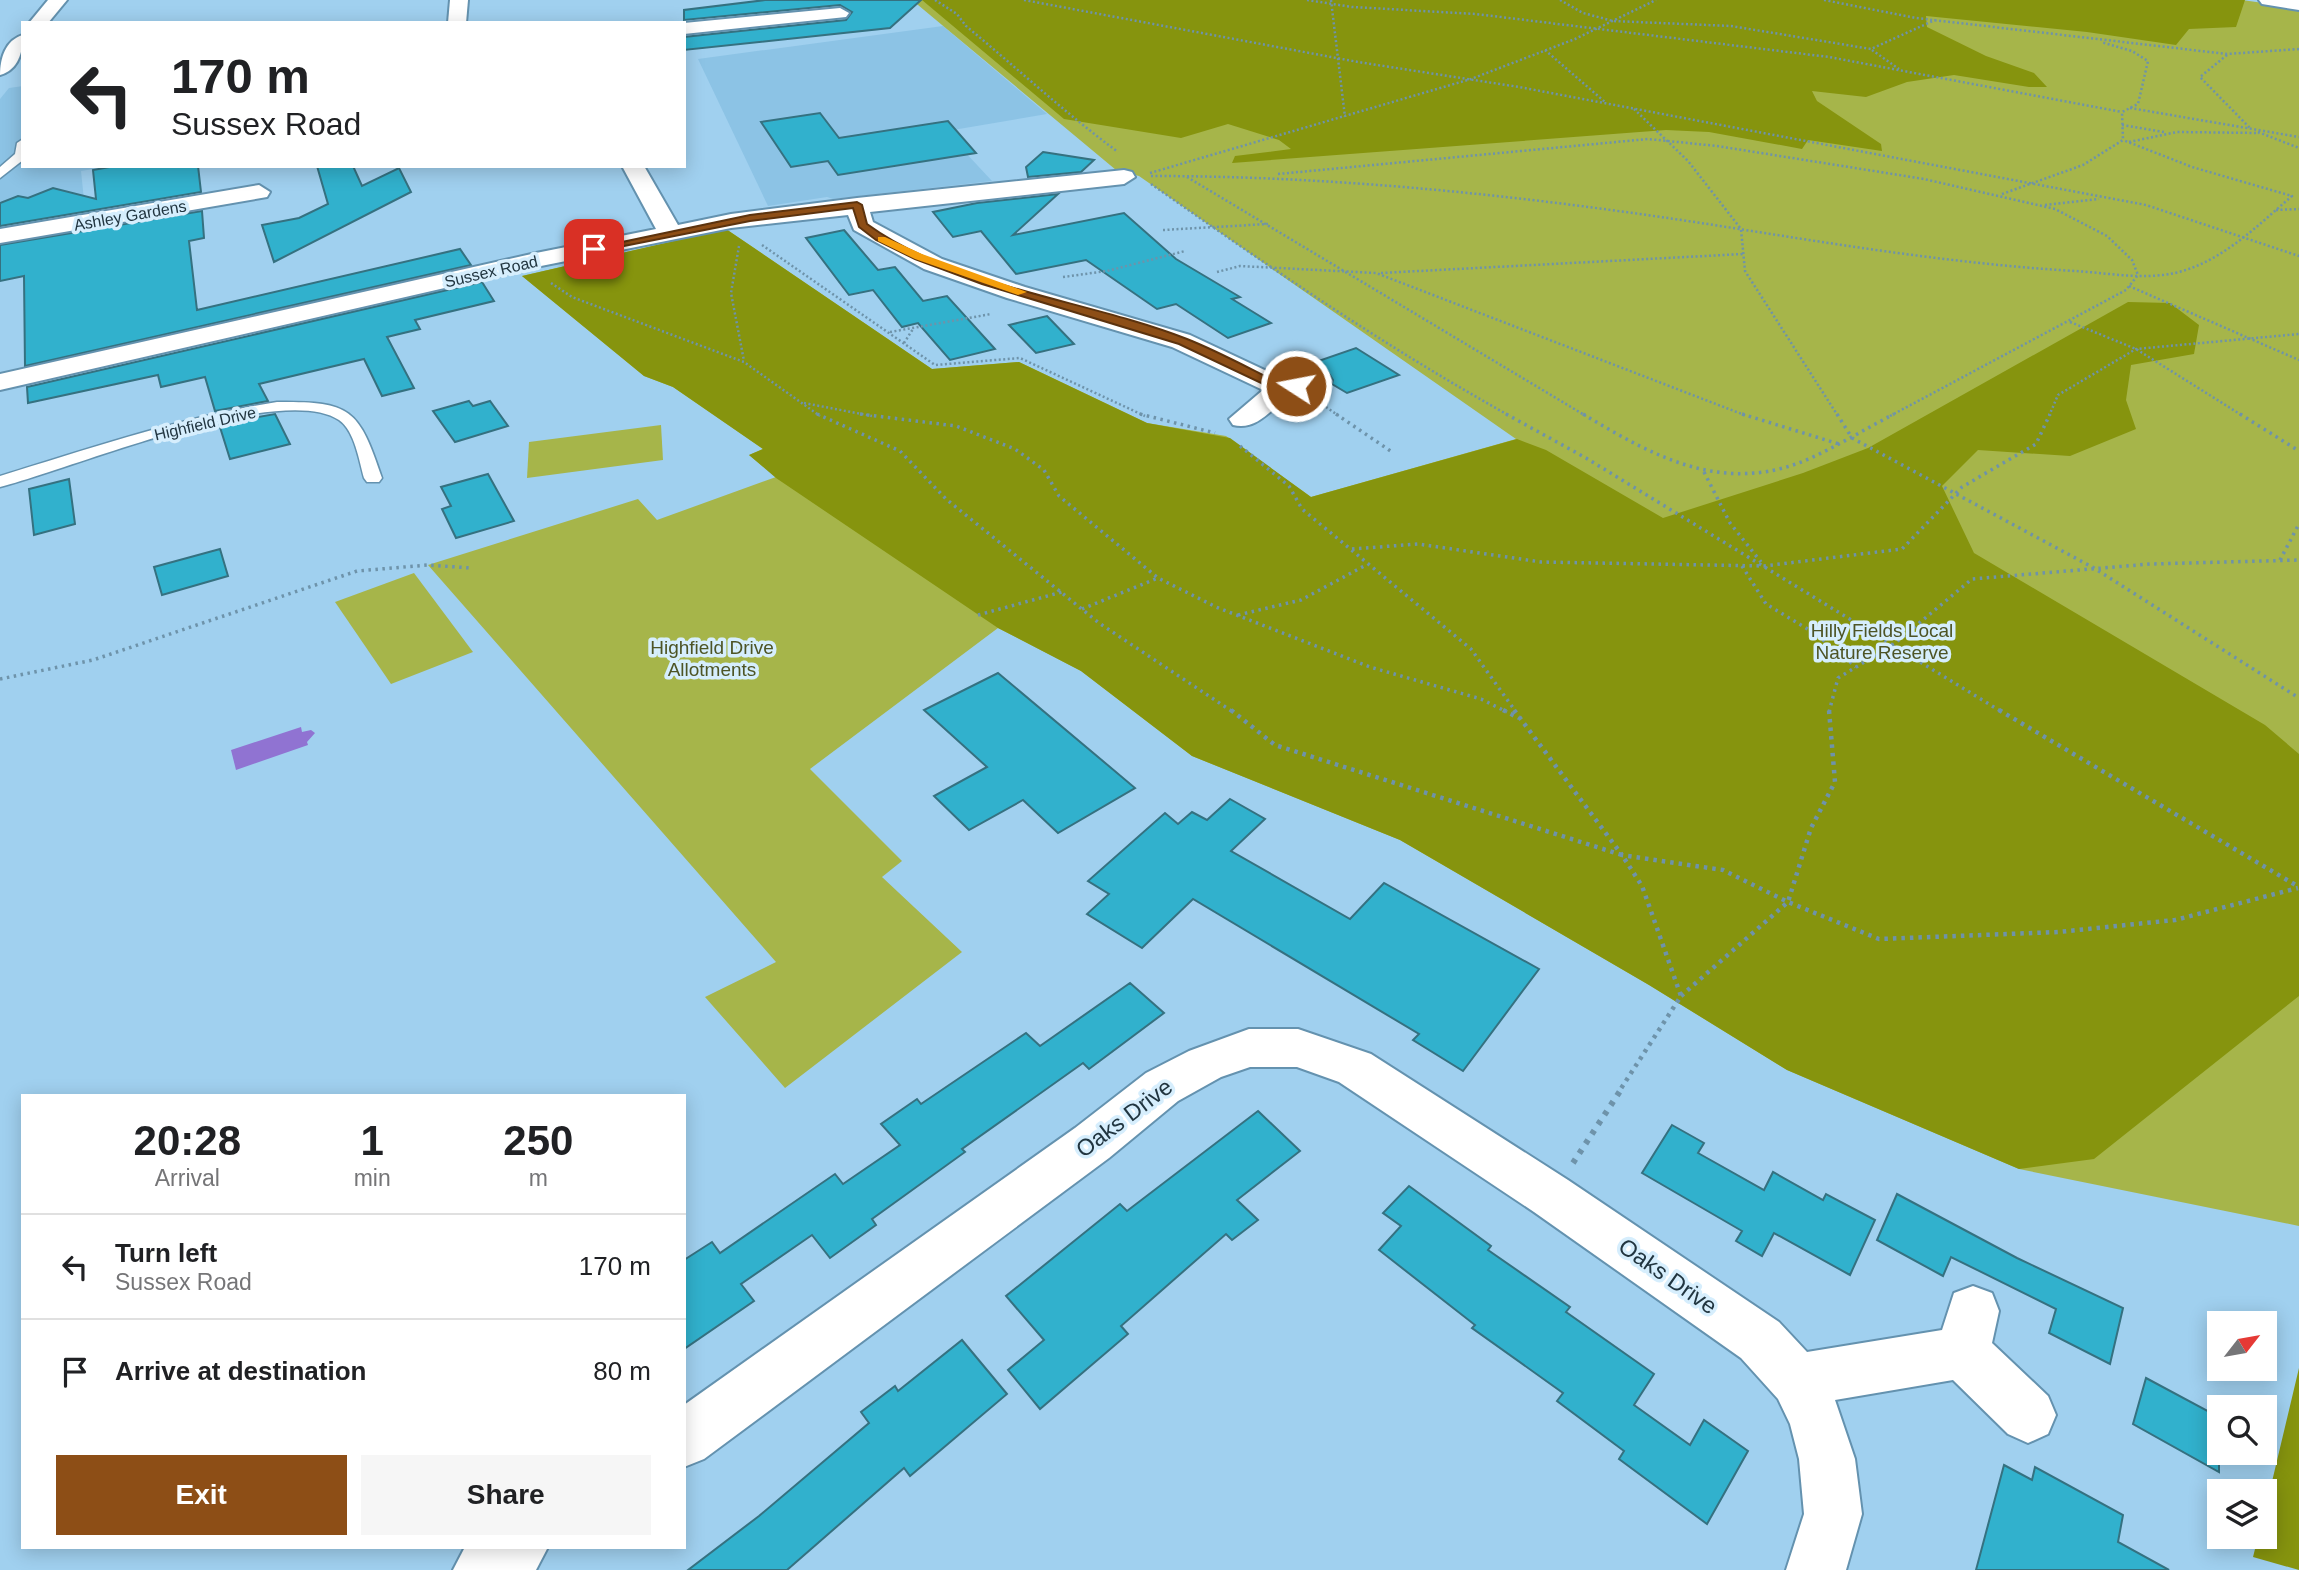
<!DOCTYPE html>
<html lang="en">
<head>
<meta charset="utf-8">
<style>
  :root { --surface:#fff; --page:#f6f6f6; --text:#202124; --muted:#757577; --line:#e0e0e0; --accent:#8d4e16 }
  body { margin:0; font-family:Helvetica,sans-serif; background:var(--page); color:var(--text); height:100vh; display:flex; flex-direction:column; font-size:26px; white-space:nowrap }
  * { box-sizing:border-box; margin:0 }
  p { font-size:23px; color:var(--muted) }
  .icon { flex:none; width:38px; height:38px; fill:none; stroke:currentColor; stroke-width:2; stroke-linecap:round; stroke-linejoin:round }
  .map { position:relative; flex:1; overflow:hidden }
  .side { position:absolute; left:21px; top:1094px; width:665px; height:455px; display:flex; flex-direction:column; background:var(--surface); border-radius:0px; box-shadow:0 4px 18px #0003 }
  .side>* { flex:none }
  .top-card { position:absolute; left:21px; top:21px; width:665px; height:147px; border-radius:0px; box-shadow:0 4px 18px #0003; background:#fff; color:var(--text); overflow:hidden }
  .needle { width:46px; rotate:59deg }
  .fabs { position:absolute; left:2207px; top:1311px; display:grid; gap:14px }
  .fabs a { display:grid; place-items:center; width:70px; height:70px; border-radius:0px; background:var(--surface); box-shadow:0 4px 18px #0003; font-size:35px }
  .pin { position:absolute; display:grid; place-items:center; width:60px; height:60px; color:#fff; margin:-30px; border-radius:14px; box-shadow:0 4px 10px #0006 }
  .me { position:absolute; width:77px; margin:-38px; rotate:281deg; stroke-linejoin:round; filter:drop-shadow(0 0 5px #0008) }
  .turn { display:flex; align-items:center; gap:24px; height:147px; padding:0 35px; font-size:32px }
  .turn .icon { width:91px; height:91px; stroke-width:2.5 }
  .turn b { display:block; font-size:49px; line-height:60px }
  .eta { display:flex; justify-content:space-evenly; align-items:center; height:119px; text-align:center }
  .eta b { font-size:42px; font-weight:700; line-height:49px }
  .action { display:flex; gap:14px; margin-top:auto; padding:14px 35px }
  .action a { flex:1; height:80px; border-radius:0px; background:var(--accent); color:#fff; font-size:28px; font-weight:700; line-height:80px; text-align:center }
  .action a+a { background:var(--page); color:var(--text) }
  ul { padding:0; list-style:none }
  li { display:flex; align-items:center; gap:21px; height:105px; padding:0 35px; border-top:2px solid var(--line) }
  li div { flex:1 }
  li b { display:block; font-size:26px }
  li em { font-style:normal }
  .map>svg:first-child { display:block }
</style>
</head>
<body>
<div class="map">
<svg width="2299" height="1570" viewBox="0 0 2299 1570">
  <rect width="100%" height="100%" fill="#a0d0ef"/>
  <g fill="#8cc3e5">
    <polygon points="943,26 1047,114 953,130 964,151 992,181 833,199 827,197 768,206 698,59"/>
    <polygon points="23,86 23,166 112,166 81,171 86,219 0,231 0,99 9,88"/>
  </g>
  <g fill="#a6b54a">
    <polygon points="912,0 2242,0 2299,8 2299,1226 2019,1169 1787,1070 1649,985 1400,840 1192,756 1081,671 998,628 810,769 902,861 882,877 962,952 785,1088 705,997 776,962 428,565 638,499 657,520 776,477 749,455 763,449 673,387 644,376 522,276 726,229 932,369 1019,362 1147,423 1226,436 1311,497 1516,439 1139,176 1116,170"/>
    <polygon points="661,425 663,460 527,478 529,442"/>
    <polygon points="414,573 473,652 391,684 335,602"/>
  </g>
  <g fill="#86940e">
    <polygon points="922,0 2245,0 2236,27 2189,29 2176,45 2087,32 1926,16 1927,27 1986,56 2034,73 2047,87 2029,87 1954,75 1907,82 1866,97 1812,91 1817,101 1881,144 1882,151 1808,140 1802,149 1709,132 1666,130 1232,163 1235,156 1291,149 1279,140 1228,124 1181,138 1064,119"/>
    <polygon points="726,229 932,369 1019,362 1147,423 1230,438 1311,497 1517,439 1546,450 1663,518 1803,473 1868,448 2128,302 2170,303 2199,325 2194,354 2131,365 2126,400 2136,429 2070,456 1978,450 1942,486 1974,553 2265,725 2299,754 2299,996 2094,1159 2019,1169 1787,1070 1649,985 1400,840 1192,756 1081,671 998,628 776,478 749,455 763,449 673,387 644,376 522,276"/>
    <polygon points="2299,1368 2299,1570 2253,1557 2258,1537 2264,1536 2265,1511"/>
  </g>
  <polygon fill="#9073d2" points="301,727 302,732 311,730 315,733 307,742 308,745 236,770 231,750"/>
  <g fill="#31b1cd" stroke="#357180" stroke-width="2">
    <polygon points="765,0 921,0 890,28 684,50 684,37 846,20 852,12 840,5 684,20 684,10"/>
    <polygon points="820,113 839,138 948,121 976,153 838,175 828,161 791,167 761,122"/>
    <polygon points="1043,152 1094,160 1081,172 1028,177 1026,167"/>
    <polygon points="115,166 198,166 201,192 0,226 0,203 18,196 28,198 53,188 96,199 93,170"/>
    <polygon points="317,166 353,166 362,186 399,168 411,192 274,262 262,225 299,218 328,204"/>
    <polygon points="1058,194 1013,235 1124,213 1176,259 1240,297 1232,299 1271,323 1228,338 1176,304 1157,309 1086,260 1016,274 981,231 953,237 933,212 977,203"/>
    <polygon points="202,211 204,238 189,241 197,310 460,249 471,265 25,366 24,276 0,281 0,245"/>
    <polygon points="844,230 878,270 895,267 923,301 947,296 995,349 950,360 918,323 902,327 873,290 849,295 806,238"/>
    <polygon points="482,282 494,301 415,320 420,329 387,337 414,388 382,396 364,359 259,384 268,401 215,411 205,377 161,387 158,375 28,403 27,387"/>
    <polygon points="1047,316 1074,344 1036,353 1009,325"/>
    <polygon points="1356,348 1399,375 1347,393 1332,384 1333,380 1328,372 1312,371 1304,366"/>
    <polygon points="469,401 473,406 490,401 508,426 455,442 433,411"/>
    <polygon points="275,414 290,444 230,459 219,424"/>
    <polygon points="488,474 514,521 456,538 442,509 451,506 441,487"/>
    <polygon points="69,479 75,524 34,535 29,489"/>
    <polygon points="220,549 228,576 162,595 154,567"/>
    <polygon points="998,673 1135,788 1058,833 1023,800 969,830 934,796 987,767 924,710"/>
    <polygon points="1230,799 1265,819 1231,851 1350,919 1384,883 1539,969 1463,1071 1413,1040 1419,1034 1193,899 1142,948 1087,914 1109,894 1088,881 1165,813 1178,824 1192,812 1207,820"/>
    <polygon points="1130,983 1164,1013 1089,1069 1083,1063 962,1149 965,1152 872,1219 876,1225 830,1258 812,1235 741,1284 754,1301 684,1349 684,1260 712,1242 720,1253 835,1174 843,1184 900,1145 881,1124 917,1099 921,1104 1026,1033 1040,1046"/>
    <polygon points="1258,1111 1300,1151 1237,1200 1258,1220 1232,1240 1226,1234 1121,1326 1128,1334 1040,1409 1008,1370 1044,1340 1006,1296 1120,1204 1127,1211"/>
    <polygon points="1672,1125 1704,1143 1698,1153 1764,1190 1773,1172 1823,1200 1826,1194 1875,1220 1850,1275 1774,1233 1762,1256 1736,1241 1742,1231 1642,1173"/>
    <polygon points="1409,1186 1491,1246 1488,1250 1570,1307 1566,1312 1654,1374 1634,1405 1690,1445 1704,1420 1748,1451 1707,1524 1619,1459 1624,1451 1557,1401 1563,1393 1472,1328 1475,1325 1379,1250 1401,1226 1383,1213"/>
    <polygon points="1897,1194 2017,1258 2123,1308 2110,1364 2049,1333 2056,1309 1951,1257 1943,1276 1877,1240"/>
    <polygon points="962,1340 1007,1394 910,1476 904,1468 787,1570 688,1570 759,1516 869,1423 861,1412 895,1386 898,1391"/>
    <polygon points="2146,1378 2219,1417 2219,1472 2133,1424"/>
    <polygon points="2004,1465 2032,1480 2035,1467 2123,1515 2118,1542 2169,1570 1976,1570"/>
  </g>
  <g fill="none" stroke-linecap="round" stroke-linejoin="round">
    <g stroke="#6492af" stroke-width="3">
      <g id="service">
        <polygon points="23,139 23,160 0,178 0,167 15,154 17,143"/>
        <path d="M277 402C351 401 359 409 382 478L379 482H367L364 478C359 461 355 431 339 420 280 381 69 470 0 487V476C92 448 182 417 277 402Z"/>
      </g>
    </g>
    <g stroke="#6492af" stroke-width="4">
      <g id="minor">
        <polygon points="450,0 468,0 466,23 448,23"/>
        <polygon points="840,8 849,13 846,17 684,34 684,23"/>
        <path d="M622 166H644L678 225 731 214 857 198 1124 170 1132 172 1135 177 1124 184 870 212 873 222 942 259 1025 287 1190 335 1286 380 1317 373 1327 375 1331 381 1327 387C1315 390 1299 391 1289 397 1270 409 1257 431 1233 425L1229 419 1263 390 1172 347 1007 298 924 269 854 230 848 215 731 228 536 267 0 390V374L536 253 656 229Z"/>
        <polygon points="259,185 270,192 267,197 0,243 0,229"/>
        <polygon points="1249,1029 1298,1029 1371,1054 1568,1180 1779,1322 1807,1352 1942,1330 1954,1293 1973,1286 1992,1293 1999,1311 1992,1343 2048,1396 2056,1415 2048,1434 2028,1443 2008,1434 1953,1380 1835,1400 1855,1459 1862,1514 1846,1570 1786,1570 1804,1514 1799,1459 1790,1424 1778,1399 1741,1358 1534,1212 1339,1082 1297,1067 1250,1067 1221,1077 1178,1101 1109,1158 704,1459 684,1467 684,1405 1075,1128 1146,1073 1189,1051"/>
        <polygon points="465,1547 548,1547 536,1570 453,1570"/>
      </g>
    </g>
    <g stroke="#6492af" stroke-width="4">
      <g id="primary">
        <polygon points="48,0 67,0 48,23 29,23"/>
        <polygon points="2259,0 2299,0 2299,10 2262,4"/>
        <path d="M23 35C23 52 18 70 0 75 0 59 5 40 23 35Z"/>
      </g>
    </g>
    <g stroke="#6e93aa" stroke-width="2.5" stroke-dasharray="2 2.5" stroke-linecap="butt">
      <path d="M935 0 957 14 966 26C1017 68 1065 113 1118 152"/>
      <polyline points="1024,0 1358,62 1519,87 2146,205 2299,256"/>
      <polyline points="1307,0 1352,7 1476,14 1829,57 2122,112"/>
      <polyline points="1331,0 1345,117"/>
      <polyline points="1560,0 1583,13 1613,21 1731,26 1871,49 1935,20"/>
      <polyline points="1824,0 1916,18 2227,54 2299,49"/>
      <polyline points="1545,50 1605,102"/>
      <polyline points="1872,50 1899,69"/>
      <polyline points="2227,55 2200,77 2250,128"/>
      <polyline points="2130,108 2299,137"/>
      <polyline points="1634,109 1688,161 1741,229 1745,271 1838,416"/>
      <polyline points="2122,125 2164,132"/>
      <polyline points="2258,132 2299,148"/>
      <polyline points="2129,142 2177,132 2259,133"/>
      <polyline points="1150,173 1471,79 1575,39 1656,0"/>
      <polyline points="1278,174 1648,139 1717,146 1924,179 2055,209 2107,236 2132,260 2138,275"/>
      <path d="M1151 176C1340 176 1527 196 1714 225 1834 244 1954 264 2075 271 2108 273 2143 280 2175 273 2222 262 2257 226 2292 196L2192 167 2123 140"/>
      <polyline points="1187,177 1586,416"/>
      <path d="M1151 184C1268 266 1384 346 1510 416"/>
      <polyline points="2002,194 2083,165 2123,140 2122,112 2138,104 2148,61 2132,51 2101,42"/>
      <polyline points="2045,205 2099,199"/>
      <polyline points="2276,210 2299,209"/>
      <polyline points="1163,230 1268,224"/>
      <polyline points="762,245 935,365 1020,358 1145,416"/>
      <polyline points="739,246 731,293 744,361"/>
      <polyline points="1217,272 1240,266 1376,273 1747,416"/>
      <polyline points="1381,273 1743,254"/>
      <polyline points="1063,277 1107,271 1185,251"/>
      <polyline points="551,283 572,297 744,362 820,416"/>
      <polyline points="2129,286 2299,360"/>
      <polyline points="2070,322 2136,349 2243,416"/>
      <polyline points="890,332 991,314"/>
      <polyline points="904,343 913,329"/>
      <polyline points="804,403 872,416"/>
      <polyline points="1326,407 1339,416"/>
      <polyline points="1890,416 2126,290 2138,275"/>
      <polyline points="2049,416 2058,395 2136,349 2299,334"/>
    </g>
    <g stroke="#6e93aa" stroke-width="3.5" stroke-dasharray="2.5 4.5" stroke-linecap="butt">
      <polyline points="817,414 900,451 946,499 1099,623 1233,712"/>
      <polyline points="860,414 956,426 1015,449 1044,470 1059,496 1158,578 1216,607 1370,667 1481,699 1507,712"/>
      <polyline points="1140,414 1215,433"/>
      <polyline points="1336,414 1392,452"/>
      <polyline points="1506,414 1586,458 2002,712"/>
      <path d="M1583 414C1656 458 1727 497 1813 457 1841 444 1867 428 1894 414"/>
      <polyline points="1742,414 1839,444"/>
      <polyline points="1837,414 1852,438 2094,568 2299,698"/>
      <polyline points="2240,414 2299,451"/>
      <polyline points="1240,446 1289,486 1302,509 1471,649 1516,712"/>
      <polyline points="1704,472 1730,523 1761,562"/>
      <polyline points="1352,549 1418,544 1541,562 1764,566 1902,549 1962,487 2036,444 2050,414"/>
      <polyline points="2280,560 2299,524"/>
      <polyline points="1742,566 1766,604 1816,634 1856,667"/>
      <polyline points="1082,609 1158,578"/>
      <polyline points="978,615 1062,592"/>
      <polyline points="1238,615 1301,600 1366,565"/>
      <polyline points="0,679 93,660 357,571 428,565 471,568"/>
      <polyline points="1829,712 1838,678 1894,644 1972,579 2150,564 2299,560"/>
    </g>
    <g stroke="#6e93aa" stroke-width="4.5" stroke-dasharray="3.5 5" stroke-linecap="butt">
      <polyline points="1231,710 1275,745 1622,855 1642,886 1681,996 1620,1090"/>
      <polyline points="1503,710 1519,718"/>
      <polyline points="1514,710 1622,855 1723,870 1788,902 1879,939 2058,932 2175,920 2298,888"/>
      <polyline points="1999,710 2299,887"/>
      <polyline points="1681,996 1788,902 1811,828 1835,782 1829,710"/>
    </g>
    <polyline stroke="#6e93aa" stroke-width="6" stroke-dasharray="4.5 7" stroke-linecap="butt" points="1573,1163 1622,1088"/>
    <use href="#service" fill="#fff" fill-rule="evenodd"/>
    <use href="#minor" fill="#fff" fill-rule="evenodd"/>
    <use href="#primary" fill="#fff" fill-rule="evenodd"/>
  </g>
  <path fill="#8d4e16" stroke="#5c330e" stroke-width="2" d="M857 202 862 205 867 224C953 287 1088 300 1187 339 1220 352 1252 370 1283 385L1296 383 1302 386 1278 391 1179 344 982 284 915 259 876 240 859 227 853 208 750 221 594 252 589 249 750 215Z"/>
  <polygon fill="#f59e0b" points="878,237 885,237 922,254 1027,292 1018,295 915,259 878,241"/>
  <g text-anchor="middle" stroke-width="7" stroke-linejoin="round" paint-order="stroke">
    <g font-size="16" fill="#213540" stroke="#d6eefd">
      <text transform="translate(130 215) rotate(-10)" y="6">Ashley Gardens</text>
      <text transform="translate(491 271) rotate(-13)" y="6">Sussex Road</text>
      <text transform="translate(205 423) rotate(-13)" y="6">Highfield Drive</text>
    </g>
    <g font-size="19" fill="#4d5425" stroke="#d6eefd">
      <text x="1882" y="637">Hilly Fields Local<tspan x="1882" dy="22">Nature Reserve</tspan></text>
      <text x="712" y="654">Highfield Drive<tspan x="712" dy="22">Allotments</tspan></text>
    </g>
    <g font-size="23" fill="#213540" stroke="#d6eefd">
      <text transform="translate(1124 1118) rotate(-37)" y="8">Oaks Drive</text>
      <text transform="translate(1668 1276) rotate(35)" y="8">Oaks Drive</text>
    </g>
  </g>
</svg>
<div class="fabs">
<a><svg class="needle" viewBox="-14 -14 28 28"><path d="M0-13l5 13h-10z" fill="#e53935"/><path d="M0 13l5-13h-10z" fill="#757577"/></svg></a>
<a><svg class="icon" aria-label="search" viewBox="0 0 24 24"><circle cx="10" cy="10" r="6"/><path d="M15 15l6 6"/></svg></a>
<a><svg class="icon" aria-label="layers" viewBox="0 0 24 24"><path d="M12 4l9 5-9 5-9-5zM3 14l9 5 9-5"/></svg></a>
</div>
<div class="pin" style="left:594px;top:249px;background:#d93025"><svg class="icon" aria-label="arrive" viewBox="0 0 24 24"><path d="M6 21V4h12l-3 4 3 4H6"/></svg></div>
<svg class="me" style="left:1296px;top:386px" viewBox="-20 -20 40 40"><circle r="17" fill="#8d4e16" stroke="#fff" stroke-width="3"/><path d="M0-11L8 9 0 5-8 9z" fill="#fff"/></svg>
<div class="top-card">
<div class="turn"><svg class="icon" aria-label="left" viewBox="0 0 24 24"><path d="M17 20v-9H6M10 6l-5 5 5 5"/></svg><div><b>170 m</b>Sussex Road</div></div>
</div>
<section class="side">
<div class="eta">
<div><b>20:28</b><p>Arrival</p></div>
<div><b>1</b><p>min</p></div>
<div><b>250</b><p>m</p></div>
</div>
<ul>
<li><svg class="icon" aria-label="left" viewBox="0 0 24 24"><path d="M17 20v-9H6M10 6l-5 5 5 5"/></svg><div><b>Turn left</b><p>Sussex Road</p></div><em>170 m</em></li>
<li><svg class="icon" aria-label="arrive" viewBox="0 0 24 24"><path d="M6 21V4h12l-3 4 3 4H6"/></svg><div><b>Arrive at destination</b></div><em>80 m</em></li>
</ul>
<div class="action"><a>Exit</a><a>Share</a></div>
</section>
</div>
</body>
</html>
